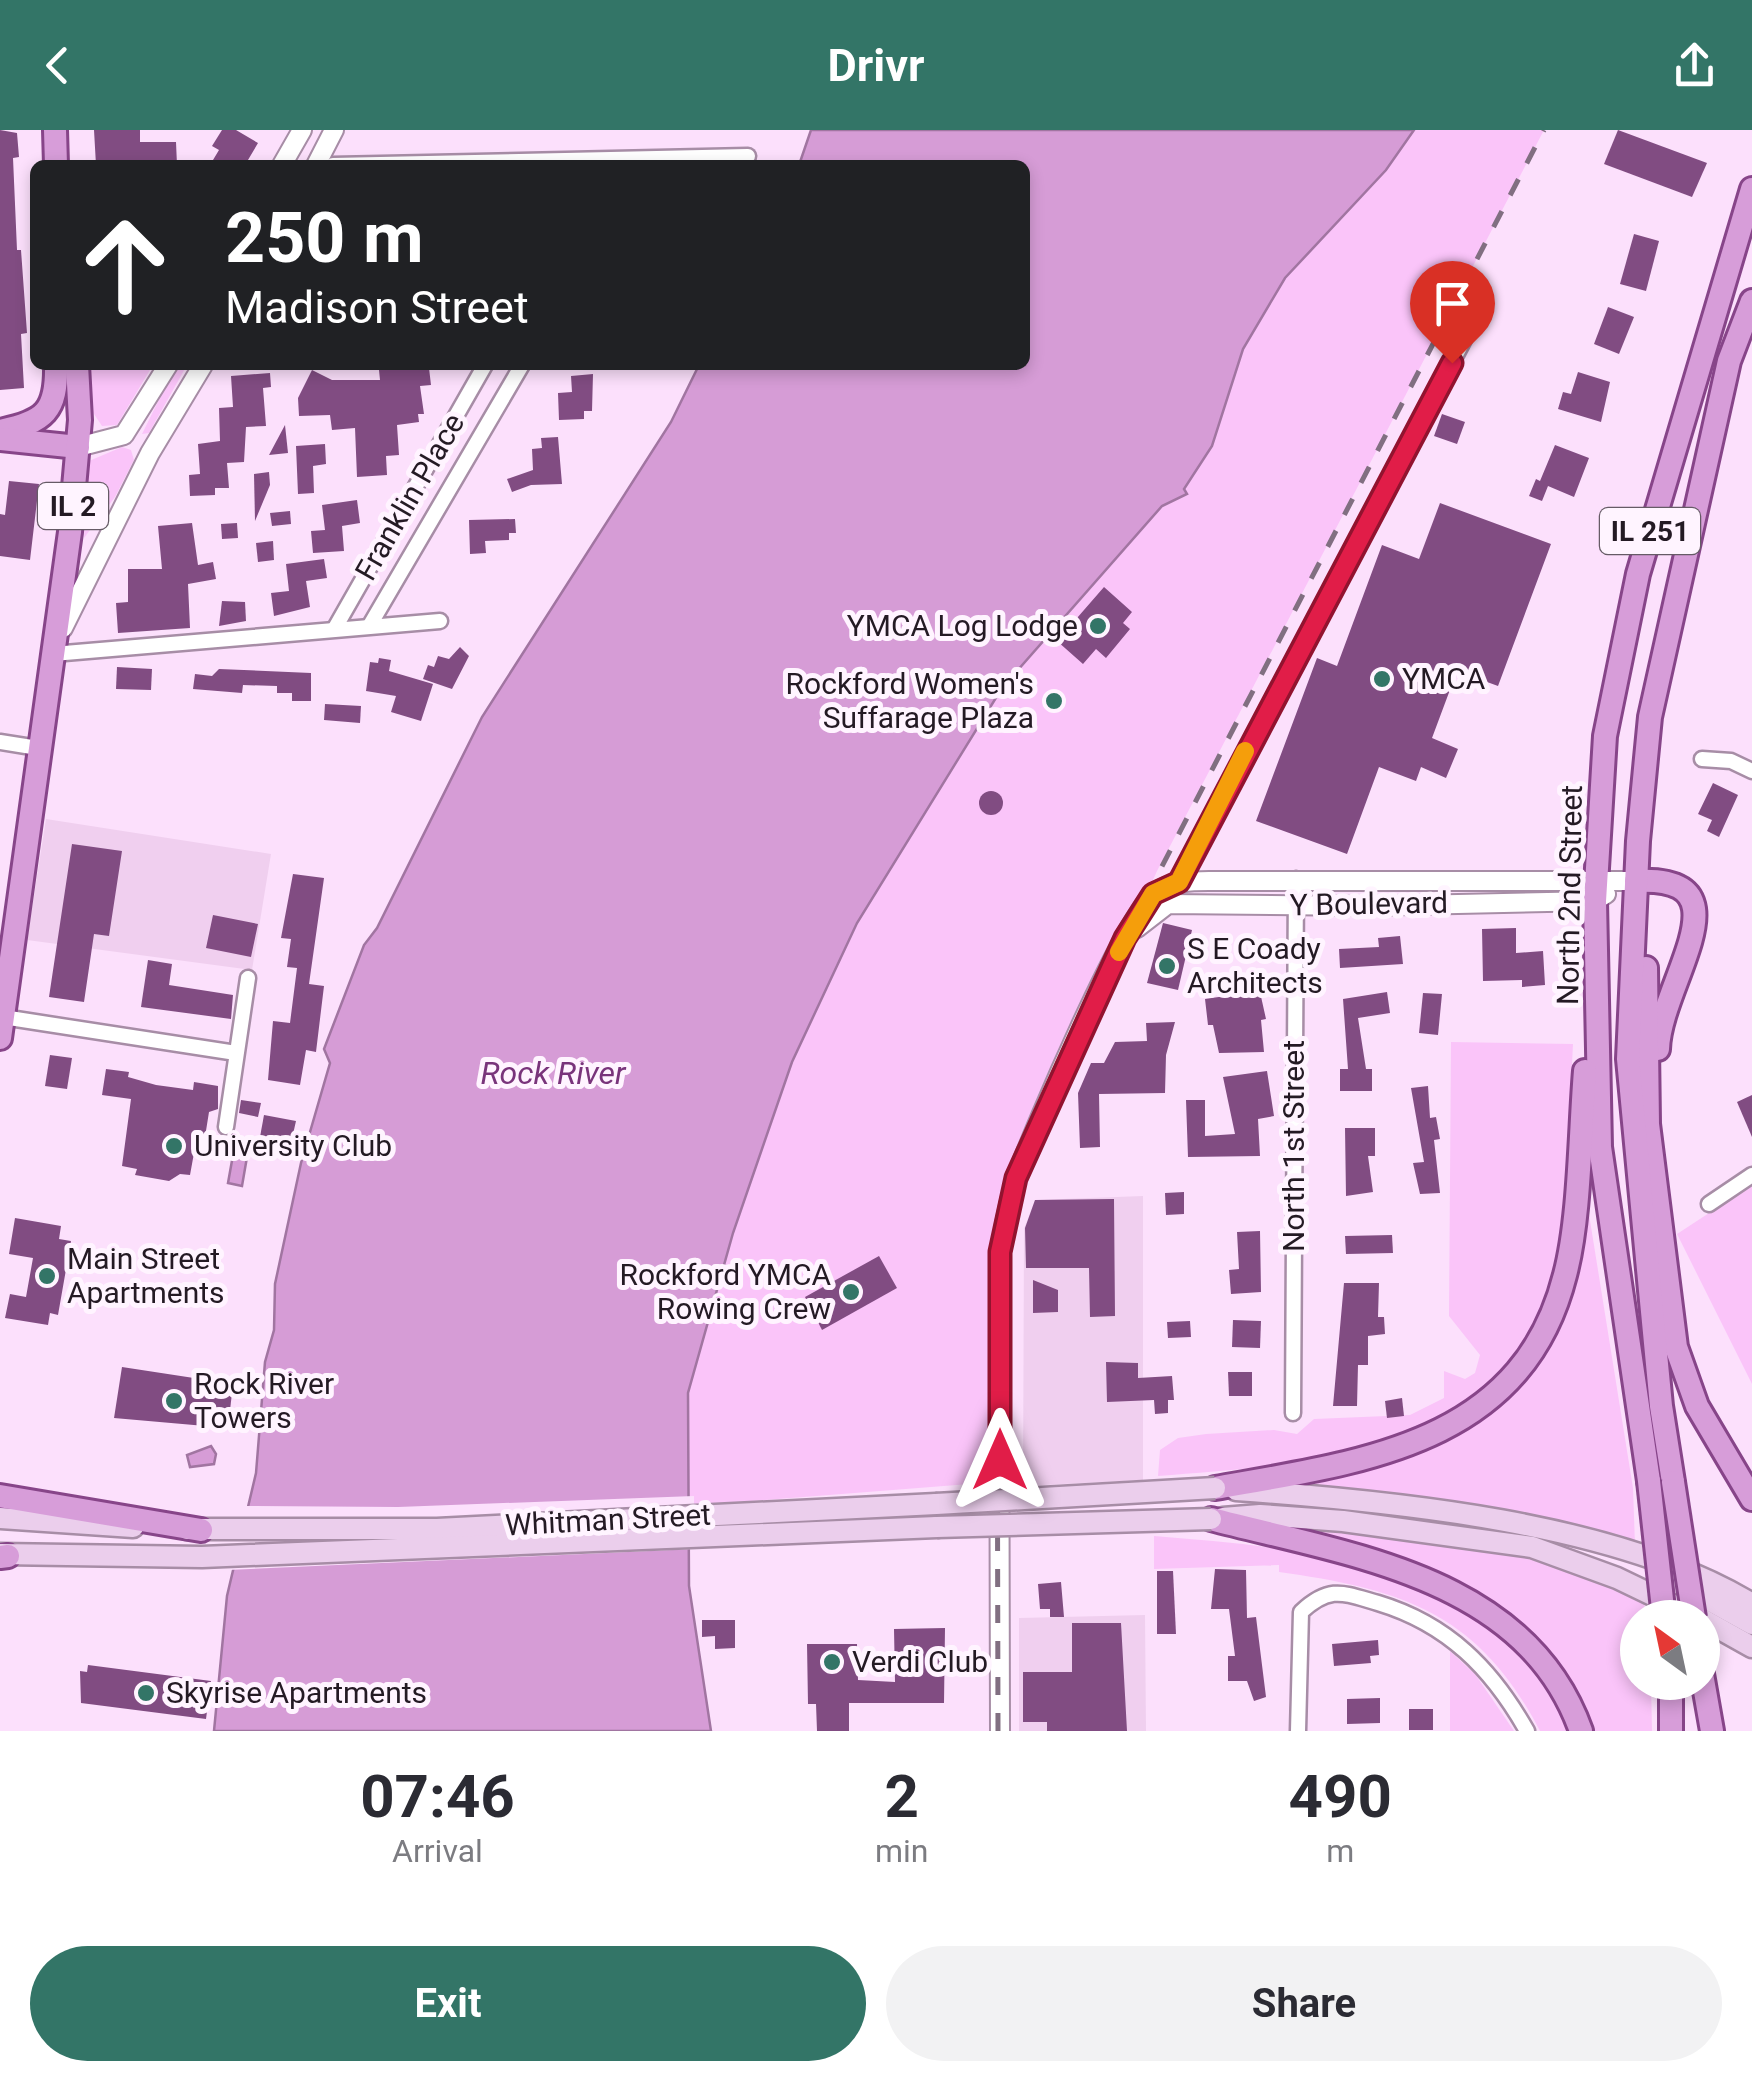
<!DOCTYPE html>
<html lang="en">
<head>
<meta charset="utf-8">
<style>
  :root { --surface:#fff; --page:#f2f2f3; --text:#2b2b33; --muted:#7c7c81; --accent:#337567 }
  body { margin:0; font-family:Roboto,sans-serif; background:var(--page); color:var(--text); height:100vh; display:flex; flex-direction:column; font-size:38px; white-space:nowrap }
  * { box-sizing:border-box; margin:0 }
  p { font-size:32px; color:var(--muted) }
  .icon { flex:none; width:55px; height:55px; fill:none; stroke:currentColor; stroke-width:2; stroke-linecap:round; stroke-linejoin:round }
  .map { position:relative; height:1601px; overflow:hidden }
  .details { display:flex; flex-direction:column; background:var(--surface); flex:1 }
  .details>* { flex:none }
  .hud { position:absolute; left:30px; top:30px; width:1000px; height:210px; border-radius:15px; box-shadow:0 5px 15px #0003; background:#202124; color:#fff; overflow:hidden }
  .needle { width:65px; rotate:327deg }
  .buttons { position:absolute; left:1620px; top:1470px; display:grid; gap:20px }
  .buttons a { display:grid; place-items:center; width:100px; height:100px; border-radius:50%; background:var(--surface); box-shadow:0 5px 15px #0003; font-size:50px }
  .pin { position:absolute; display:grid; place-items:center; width:85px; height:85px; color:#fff; margin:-102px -42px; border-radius:50% 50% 50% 0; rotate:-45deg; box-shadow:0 0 10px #0007 }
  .pin .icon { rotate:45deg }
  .me { position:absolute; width:110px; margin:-55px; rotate:0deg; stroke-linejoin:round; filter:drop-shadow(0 0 8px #0008) }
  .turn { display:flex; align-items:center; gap:35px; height:210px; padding:0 30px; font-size:45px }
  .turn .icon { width:130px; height:130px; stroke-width:2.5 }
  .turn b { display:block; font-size:70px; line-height:85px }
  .eta { display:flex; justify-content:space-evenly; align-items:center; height:170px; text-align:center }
  .eta b { font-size:60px; font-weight:700; line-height:70px }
  .button { display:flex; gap:20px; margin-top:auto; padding:20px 30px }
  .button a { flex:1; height:115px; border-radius:60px; background:var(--accent); color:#fff; font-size:40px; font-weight:700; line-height:115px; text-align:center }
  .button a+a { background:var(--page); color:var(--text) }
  header { display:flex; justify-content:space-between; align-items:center; height:130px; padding:0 30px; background:var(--accent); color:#fff; font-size:45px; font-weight:700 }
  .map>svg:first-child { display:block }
</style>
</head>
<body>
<header><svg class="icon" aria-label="back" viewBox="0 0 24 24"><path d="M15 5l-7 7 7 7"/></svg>Drivr<svg class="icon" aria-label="share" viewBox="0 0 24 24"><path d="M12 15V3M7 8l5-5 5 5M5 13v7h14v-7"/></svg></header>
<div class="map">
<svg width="1752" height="1601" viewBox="0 0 1752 1601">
  <rect width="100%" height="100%" fill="#fce0fc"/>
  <g fill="#f0cfef">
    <polygon points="46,689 271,724 252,840 27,810"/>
    <polygon points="1143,1066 1143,1350 1023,1356 1024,1099 1035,1070"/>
    <polygon points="1145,1485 1146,1601 1019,1601 1019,1488"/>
  </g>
  <g fill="#fac4f9">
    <polygon points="1414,0 1544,0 1157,741 1004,1084 995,1352 689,1376 688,1263 733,1103 792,932 832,841 857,793 1002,558 1162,376 1177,370 1212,316 1243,219 1285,148 1386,40"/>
    <polygon points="86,235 153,235 117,295 102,296 88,275"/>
    <polygon points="176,235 187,235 149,303 142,304"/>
    <polygon points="122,317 131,320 134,330 115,367 84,408 89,331"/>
    <path d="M1451 912 1573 914C1569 986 1572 1062 1558 1133 1519 1325 1314 1334 1158 1346L1160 1320 1178 1308 1206 1304 1274 1300 1297 1304 1314 1289 1410 1285 1444 1268V1241L1465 1249 1475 1243 1480 1225 1449 1186Z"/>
    <polygon points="1752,1055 1752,1254 1677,1104"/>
    <polygon points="1582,1078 1588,1078 1633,1358 1635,1415 1490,1376 1287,1352 1426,1317 1467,1299 1501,1271 1531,1237"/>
    <path d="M1303 1400C1405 1401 1554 1421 1644 1471L1645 1487 1638 1488V1552L1651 1553 1652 1601H1587L1571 1565 1436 1443 1392 1424Z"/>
    <path d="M1154 1406C1318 1419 1490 1434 1569 1601H1540C1479 1483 1402 1459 1279 1442V1435L1154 1439Z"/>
    <polygon points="1450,1521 1475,1544 1514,1601 1450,1601"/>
  </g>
  <g fill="#d69cd6" stroke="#a175a1" stroke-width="2.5">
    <polygon points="811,0 1414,0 1386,40 1285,148 1243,219 1212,316 1184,359 1187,364 1162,376 1002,558 857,793 792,932 733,1103 688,1263 689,1456 711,1601 214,1601 227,1466 256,1343 265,1232 274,1200 275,1154 301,1033 330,933 324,919 364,815 377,798 482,587 671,292 699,235 1025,235 1025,35 799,35"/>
    <polygon points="233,1025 247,1027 242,1056 228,1053"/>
    <polygon points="211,1316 216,1324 214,1334 190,1337 187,1325"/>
  </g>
  <polygon fill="#fce0fc" points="694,1366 694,1419 228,1440 243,1376 398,1377"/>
  <g fill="#814c82">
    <polygon points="0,0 17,3 19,27 13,28 17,120 21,120 27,203 21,204 24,258 0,260"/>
    <polygon points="94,0 140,0 140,12 176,12 177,35 96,35"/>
    <polygon points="222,0 236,0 258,13 245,35 210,35 219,20 212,16"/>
    <polygon points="1618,0 1707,33 1692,67 1604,34"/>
    <polygon points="1634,104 1659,111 1646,161 1620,154"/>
    <polygon points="1608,177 1634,187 1619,224 1594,214"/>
    <polygon points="429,238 431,255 420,256 424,284 418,284 419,292 397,295 399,325 386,326 387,345 357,347 355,298 332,300 330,285 299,286 298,268 312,240 332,250 380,250 379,240"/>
    <polygon points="1578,242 1610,252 1601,292 1558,279 1563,262 1571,264"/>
    <polygon points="270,243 271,257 263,258 266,296 246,297 244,332 227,333 229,358 215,358 215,365 190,366 189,345 200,344 198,314 220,311 219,278 233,277 231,246"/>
    <polygon points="593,244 592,281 584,281 584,289 559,290 558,263 572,262 571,246"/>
    <polygon points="1442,284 1465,292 1457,314 1434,306"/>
    <polygon points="285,295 288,323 269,325"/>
    <polygon points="558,307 562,354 531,355 512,362 507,349 533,340 532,319 542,318 541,308"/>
    <polygon points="325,314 326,334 313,336 314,363 298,364 296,316"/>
    <polygon points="1555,315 1589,328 1574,367 1548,356 1542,371 1529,366 1536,349 1540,351"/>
    <polygon points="269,342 270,355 255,391 254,344"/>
    <polygon points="9,351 39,354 30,430 0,426 0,384 5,385"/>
    <polygon points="357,370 360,393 342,396 344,421 313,423 311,401 325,400 322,375"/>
    <polygon points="1440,373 1551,414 1498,556 1457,541 1432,608 1458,619 1446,648 1421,637 1416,651 1379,637 1347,724 1256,691 1317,528 1337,536 1382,415 1419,429"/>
    <polygon points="290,381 291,394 272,396 270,383"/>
    <polygon points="515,389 516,403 509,403 509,410 485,411 486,423 470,424 469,390"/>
    <polygon points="192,393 198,435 213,432 216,449 188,454 190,498 118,503 116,473 128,472 128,439 162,439 158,396"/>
    <polygon points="237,393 238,408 222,409 221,394"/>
    <polygon points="273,411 274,430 258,432 256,413"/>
    <polygon points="324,429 327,448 306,451 310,477 274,486 271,463 289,461 286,434"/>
    <polygon points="1104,457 1132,482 1123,493 1130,499 1106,528 1096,519 1083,534 1057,511"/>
    <polygon points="222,471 245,472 246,491 219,496"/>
    <polygon points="460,517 469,526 452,559 423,549 428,535 434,537 438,526 449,529"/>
    <polygon points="379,528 391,530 389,541 433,554 421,591 391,582 396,566 366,561 370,532 378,533"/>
    <polygon points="117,537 152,539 151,560 116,559"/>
    <polygon points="219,539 311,543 311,571 292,571 292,563 277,563 277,556 243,555 242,563 193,559 195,544 212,546"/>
    <polygon points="325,574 361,576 360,593 324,590"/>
    <polygon points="1713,653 1738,665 1719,707 1707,701 1712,690 1698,684"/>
    <circle cx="991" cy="673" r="12"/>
    <polygon points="72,714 122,721 109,806 94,804 84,872 49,867"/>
    <polygon points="293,744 324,748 309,854 324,856 316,922 306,920 300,955 268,950 273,891 290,893 297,838 287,837 291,809 281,808"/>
    <polygon points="213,785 258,794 251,827 206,818"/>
    <polygon points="1163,793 1192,800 1178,860 1147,853"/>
    <polygon points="1516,798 1516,823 1543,821 1545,855 1522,857 1522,850 1483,851 1482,799"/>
    <polygon points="1400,806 1403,834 1340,838 1339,819 1379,817 1378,808"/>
    <polygon points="148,830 172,834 169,855 233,865 231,889 141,877"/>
    <polygon points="1258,853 1266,889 1261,890 1264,922 1219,923 1213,895 1208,895 1205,869 1239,864 1238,856"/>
    <polygon points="1387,862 1390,883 1358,888 1366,939 1372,939 1372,961 1340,961 1340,939 1348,939 1343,869"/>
    <polygon points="1423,863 1442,864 1438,905 1419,903"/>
    <polygon points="1175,892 1166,925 1165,963 1099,964 1100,1017 1080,1018 1078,963 1091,933 1104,933 1115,912 1147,911 1146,893"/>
    <polygon points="50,925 72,928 67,959 45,956"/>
    <polygon points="106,939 129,942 128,947 156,955 193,960 194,952 218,956 218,979 209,982 205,1007 223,1010 220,1028 194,1023 190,1045 180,1044 169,1051 135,1045 137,1039 122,1036 131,969 102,965"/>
    <polygon points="1267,941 1274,986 1258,989 1260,1026 1188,1027 1186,970 1205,970 1205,1006 1235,1004 1223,947"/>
    <polygon points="1428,956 1430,988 1436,987 1440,1009 1434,1010 1440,1063 1420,1064 1413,1033 1424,1032 1411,958"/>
    <polygon points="1752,965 1752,1007 1737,972"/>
    <polygon points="241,970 261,973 258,987 239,983"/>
    <polygon points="264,985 296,991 291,1013 260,1007"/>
    <polygon points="1345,998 1375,998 1375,1026 1368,1026 1373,1062 1346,1066"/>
    <polygon points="1184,1062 1184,1084 1166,1085 1165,1063"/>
    <polygon points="1114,1069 1115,1186 1090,1187 1089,1138 1026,1138 1025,1098 1035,1070"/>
    <polygon points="15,1088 61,1096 59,1109 71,1111 58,1185 50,1183 48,1195 5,1188 10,1164 26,1167 33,1128 9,1124"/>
    <polygon points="1260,1101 1261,1162 1231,1164 1229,1140 1239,1139 1237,1102"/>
    <polygon points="1392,1105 1393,1123 1346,1124 1345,1106"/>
    <polygon points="879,1126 897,1158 822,1200 805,1167"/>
    <polygon points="1033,1150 1058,1160 1058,1182 1033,1183"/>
    <polygon points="1344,1153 1379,1153 1378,1187 1384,1187 1385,1204 1368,1206 1368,1235 1358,1235 1357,1276 1333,1276"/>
    <polygon points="1233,1190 1261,1191 1260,1218 1232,1217"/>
    <polygon points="1190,1191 1191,1207 1168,1208 1167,1192"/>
    <polygon points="1106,1232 1138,1233 1138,1248 1172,1246 1174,1270 1168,1270 1168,1283 1155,1284 1154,1270 1107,1272"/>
    <polygon points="122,1237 233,1254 228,1298 114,1288"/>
    <polygon points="1228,1242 1252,1242 1252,1266 1229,1266"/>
    <polygon points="1402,1268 1404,1286 1387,1288 1385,1271"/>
    <polygon points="1215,1439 1246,1440 1247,1488 1256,1487 1266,1567 1254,1571 1247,1551 1228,1551 1228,1526 1235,1526 1229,1479 1211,1479"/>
    <polygon points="1157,1441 1173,1441 1176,1504 1157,1504"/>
    <polygon points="1061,1452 1064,1487 1050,1487 1050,1479 1040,1479 1038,1454"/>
    <polygon points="702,1490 735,1490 735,1518 715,1519 715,1506 702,1507"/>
    <polygon points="1072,1493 1121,1493 1127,1601 1047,1601 1047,1592 1023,1592 1023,1542 1072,1542"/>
    <polygon points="945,1498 944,1573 849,1573 849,1601 817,1601 816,1574 808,1574 807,1514 857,1514 858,1550 895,1552 894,1499"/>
    <polygon points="1378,1510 1379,1525 1370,1526 1371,1533 1334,1536 1332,1514"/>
    <polygon points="88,1535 211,1551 206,1589 81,1573 80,1541 87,1542"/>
    <polygon points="1380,1568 1380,1593 1347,1594 1347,1569"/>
    <rect x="1409" y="1579" width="24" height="21"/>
  </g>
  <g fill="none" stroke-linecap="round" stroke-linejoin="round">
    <g stroke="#a78da6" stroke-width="19">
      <g id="minor">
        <polyline points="333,35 748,26"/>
        <polyline points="370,495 522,235"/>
        <polyline points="335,498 485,235"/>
        <polyline points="53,524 440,491"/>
        <polyline points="0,612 38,618"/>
        <polyline points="1702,629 1731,631 1752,641"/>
        <polyline points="1179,752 1469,200"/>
        <polyline points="3,887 236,923"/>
        <polyline points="226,997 248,848"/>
        <polyline points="1709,1074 1752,1045"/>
        <polyline points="1293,1283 1296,749"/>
        <path d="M1298 1601 1301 1482C1330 1455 1343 1463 1378 1473 1448 1494 1492 1539 1527 1601"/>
      </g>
    </g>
    <g stroke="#a78da6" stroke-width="22">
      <g id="tertiary">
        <polyline points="282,35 302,0"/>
        <polyline points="316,35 334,0"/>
        <polyline points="78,317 124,305 168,235"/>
        <polyline points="63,498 150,323 203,235"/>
        <polyline points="1137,798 1168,774 1367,776 1595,771 1606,764"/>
        <path d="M1000 1601 999 1151C1000 1115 1006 1080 1017 1046 1033 1000 1124 788 1154 764 1172 749 1199 751 1220 751H1636"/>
      </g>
    </g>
    <g stroke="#a78da6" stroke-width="25">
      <g id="secondary">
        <path d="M1236 1360C1391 1371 1618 1392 1752 1474"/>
        <polyline points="0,1388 133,1397"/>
        <polyline points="1223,1388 1260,1385 1343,1391 1532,1417 1617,1448 1700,1488"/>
        <polyline points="187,1399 437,1399 936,1374"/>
        <polyline points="0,1424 202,1427 937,1397"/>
        <polyline points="1678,1453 1752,1494"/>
        <polyline points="1702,1489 1752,1517"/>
      </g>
    </g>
    <g stroke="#874589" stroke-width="28">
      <g id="primary">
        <polyline points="55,0 56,35"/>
        <path d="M0 301C45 292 57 281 56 235"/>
        <polyline points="0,309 78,317"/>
        <path d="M1636 751C1752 745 1660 852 1658 919"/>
        <polyline points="1646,838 1648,994 1676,1217 1697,1276 1752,1369"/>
        <polyline points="0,908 70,402 80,290 77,235"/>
        <polyline points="1649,1351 1600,1017 1595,771 1605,606 1638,444 1752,59"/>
        <polyline points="1673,1352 1661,1276 1628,929 1638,711 1650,587 1729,231 1752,171"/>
        <path d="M1215 1358C1361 1332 1522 1315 1565 1145 1580 1089 1580 1001 1585 941"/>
        <polyline points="0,1366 201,1400"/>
        <path d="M1211 1389C1348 1425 1526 1446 1581 1601"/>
        <polyline points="0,1427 8,1426"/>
        <polyline points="1702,1544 1712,1601"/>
        <polyline points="1671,1552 1671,1601"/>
      </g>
    </g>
    <use href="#minor" stroke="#fff" stroke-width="14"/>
    <use href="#tertiary" stroke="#fff" stroke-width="18"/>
    <use href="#secondary" stroke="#ebceec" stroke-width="20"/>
    <use href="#primary" stroke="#d79dd9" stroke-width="22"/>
    <polyline stroke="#816f81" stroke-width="5" stroke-dasharray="18 18" stroke-linecap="butt" points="998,1601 997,1151 1004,1084 1014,1047 1090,875 1544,0"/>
    <g stroke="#a78da6" stroke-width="25" stroke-linecap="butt">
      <g id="secondary-bridge">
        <polyline points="936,1374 1215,1358"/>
        <polyline points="937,1397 1211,1389"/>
      </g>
    </g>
    <g stroke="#874589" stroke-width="28" stroke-linecap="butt">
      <g id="primary-bridge">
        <polyline points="1649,1351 1664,1488"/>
        <polyline points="1673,1352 1694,1488"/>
      </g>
    </g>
    <use href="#secondary-bridge" stroke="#ebceec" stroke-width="20"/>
    <use href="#primary-bridge" stroke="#d79dd9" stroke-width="22"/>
  </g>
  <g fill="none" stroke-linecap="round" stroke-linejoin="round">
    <g stroke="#92132f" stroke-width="25">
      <polyline id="route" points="1000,1330 1000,1122 1016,1048 1125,808 1153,764 1179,752 1452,233"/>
    </g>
    <use href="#route" stroke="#e11d48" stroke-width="18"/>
    <polyline stroke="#f59e0b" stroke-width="18" points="1119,822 1153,764 1179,752 1245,621"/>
  </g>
  <g fill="#337567" stroke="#fff4ff" stroke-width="4">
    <circle cx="1098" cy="496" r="10"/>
    <circle cx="1382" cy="549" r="10"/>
    <circle cx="1054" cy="571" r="10"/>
    <circle cx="1167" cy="836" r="10"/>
    <circle cx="174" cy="1016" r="10"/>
    <circle cx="47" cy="1146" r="10"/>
    <circle cx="851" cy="1162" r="10"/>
    <circle cx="174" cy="1271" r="10"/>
    <circle cx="832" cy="1532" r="10"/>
    <circle cx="146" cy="1563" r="10"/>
  </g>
  <g text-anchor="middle" stroke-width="10" stroke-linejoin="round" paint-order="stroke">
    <g fill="#fff4ff" stroke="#665b66" stroke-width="2.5">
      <rect x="38" y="353" width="70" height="46" rx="8"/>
      <rect x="1600" y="378" width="100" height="46" rx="8"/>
    </g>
    <g font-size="28" font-weight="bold" fill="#241a24">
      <text x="73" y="386">IL 2</text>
      <text x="1650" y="411">IL 251</text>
    </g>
    <g font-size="30" fill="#241a24" stroke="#fff4ff">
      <text transform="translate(410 367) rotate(-60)" y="10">Franklin Place</text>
      <text transform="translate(1570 765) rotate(-89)" y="10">North 2nd Street</text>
      <text transform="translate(1369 774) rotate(-1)" y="10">Y Boulevard</text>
      <text transform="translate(1294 1016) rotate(-90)" y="10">North 1st Street</text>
      <text transform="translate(608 1390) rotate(-3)" y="10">Whitman Street</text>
    </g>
    <g font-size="30" fill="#241a24" stroke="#fff4ff" text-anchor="start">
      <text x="1078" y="506" text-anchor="end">YMCA Log Lodge</text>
      <text x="1402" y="559">YMCA</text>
      <text x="1034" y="564" text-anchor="end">Rockford Women's<tspan x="1034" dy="34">Suffarage Plaza</tspan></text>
      <text x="1187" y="829">S E Coady<tspan x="1187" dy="34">Architects</tspan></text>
      <text x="194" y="1026">University Club</text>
      <text x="67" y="1139">Main Street<tspan x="67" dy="34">Apartments</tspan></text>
      <text x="831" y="1155" text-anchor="end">Rockford YMCA<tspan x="831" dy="34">Rowing Crew</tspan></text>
      <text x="194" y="1264">Rock River<tspan x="194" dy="34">Towers</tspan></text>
      <text x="852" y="1542">Verdi Club</text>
      <text x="166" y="1573">Skyrise Apartments</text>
    </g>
    <g font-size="32" font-style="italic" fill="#79347b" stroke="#fff4ff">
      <text x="553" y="954">Rock River</text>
    </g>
  </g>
</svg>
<div class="buttons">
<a><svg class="needle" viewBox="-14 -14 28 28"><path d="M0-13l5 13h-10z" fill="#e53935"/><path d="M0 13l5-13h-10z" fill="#7c7c81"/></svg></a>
</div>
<div class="pin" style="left:1452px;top:233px;background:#d93025"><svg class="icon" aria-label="arrive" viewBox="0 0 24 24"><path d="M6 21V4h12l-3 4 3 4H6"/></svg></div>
<svg class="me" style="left:1000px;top:1330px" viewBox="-20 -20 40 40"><path d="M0-17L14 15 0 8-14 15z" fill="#e11d48" stroke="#fff" stroke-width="4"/></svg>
<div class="hud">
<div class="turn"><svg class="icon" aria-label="ahead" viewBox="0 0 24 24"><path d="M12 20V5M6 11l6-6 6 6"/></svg><div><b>250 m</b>Madison Street</div></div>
</div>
</div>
<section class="details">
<div class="eta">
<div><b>07:46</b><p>Arrival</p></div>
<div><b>2</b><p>min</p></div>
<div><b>490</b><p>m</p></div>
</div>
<div class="button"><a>Exit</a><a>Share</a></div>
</section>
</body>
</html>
